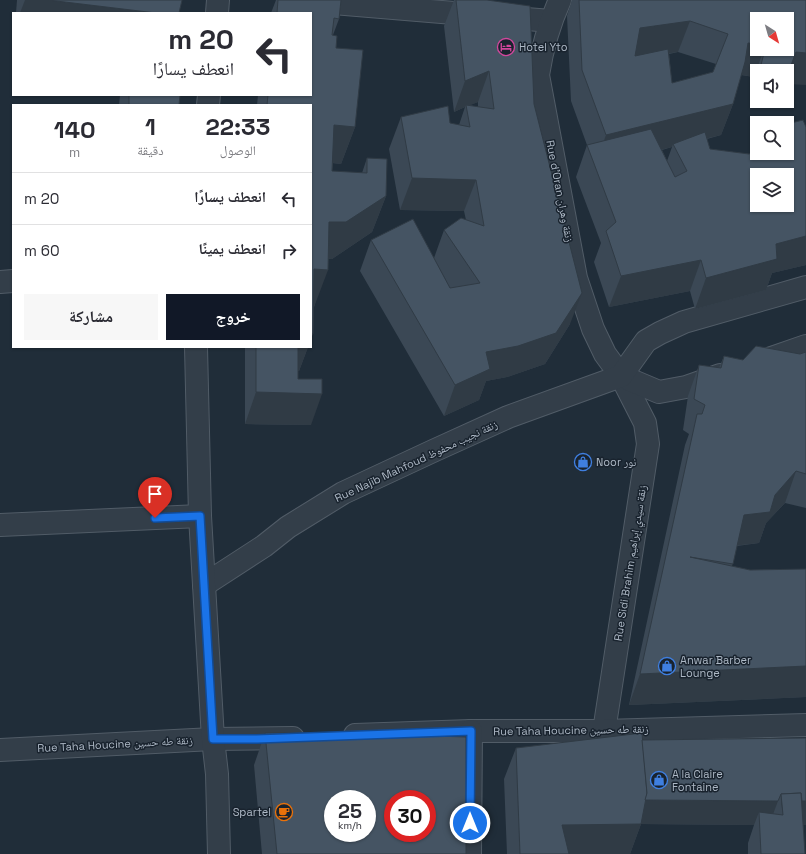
<!DOCTYPE html>
<html lang="ar">
<head>
<meta charset="utf-8">
<style>
  :root { --surface:#fff; --page:#f7f7f7; --text:#2b2b33; --muted:#7c7c81; --line:#e1e1e2; --accent:#111827 }
  body { margin:0; font-family:"Space Grotesk","Noto Naskh Arabic",sans-serif; background:var(--page); color:var(--text); direction:rtl; height:100vh; display:flex; flex-direction:column; font-size:15px; white-space:nowrap }
  * { box-sizing:border-box; margin:0 }
  p { font-size:13px; color:var(--muted) }
  .icon { flex:none; width:22px; height:22px; fill:none; stroke:currentColor; stroke-width:2; stroke-linecap:round; stroke-linejoin:round }
  .map { position:relative; flex:1; overflow:hidden; direction:ltr }
  .side { position:absolute; left:12px; top:104px; width:300px; height:244px; display:flex; flex-direction:column; background:var(--surface); border-radius:0px; box-shadow:0 1px 3px #0004; direction:rtl }
  .side>* { flex:none }
  .banner { position:absolute; left:12px; top:12px; width:300px; height:84px; border-radius:0px; box-shadow:0 1px 3px #0004; direction:rtl; background:#fff; color:var(--text); overflow:hidden }
  .needle { width:26px; rotate:143deg }
  .controls { position:absolute; left:750px; top:12px; display:grid; gap:8px }
  .controls a { display:grid; place-items:center; width:44px; height:44px; border-radius:0px; background:var(--surface); box-shadow:0 1px 3px #0004; font-size:20px }
  .speed { position:absolute; left:324px; top:790px; display:flex; gap:8px; font-size:20px; font-weight:700; text-align:center }
  .speed>* { display:grid; place-content:center; width:52px; height:52px; border-radius:50%; background:var(--surface); box-shadow:0 1px 3px #0004; line-height:1 }
  .speed small { font-size:10px; font-weight:400 }
  .speed .limit { border:6px solid #d22; background:#fff; color:#111 }
  .pin { position:absolute; display:grid; place-items:center; width:34px; height:34px; color:#fff; margin:-41px -17px; border-radius:50% 50% 50% 0; rotate:-45deg; box-shadow:0 0 4px #0007 }
  .pin .icon { rotate:45deg }
  .me { position:absolute; width:44px; margin:-22px; rotate:0deg; stroke-linejoin:round; filter:drop-shadow(0 0 3px #0008) }
  .turn { display:flex; align-items:center; gap:14px; height:84px; padding:0 12px; font-size:18px }
  .turn .icon { width:52px; height:52px; stroke-width:2.5 }
  .turn b { display:block; font-size:28px; line-height:34px }
  .eta { display:flex; justify-content:space-evenly; align-items:center; height:68px; text-align:center }
  .eta b { font-size:24px; font-weight:700; line-height:28px }
  .cta { display:flex; gap:8px; margin-top:auto; padding:8px 12px }
  .cta a { flex:1; height:46px; border-radius:0px; background:var(--accent); color:#fff; font-size:16px; font-weight:700; line-height:46px; text-align:center }
  .cta a+a { background:var(--page); color:var(--text) }
  ul { padding:0; list-style:none }
  li { display:flex; align-items:center; gap:12px; height:52px; padding:0 12px; border-top:1px solid var(--line) }
  li div { flex:1 }
  li b { display:block; font-size:15px }
  li em { font-style:normal }
  .map>svg:first-child { display:block }
</style>
</head>
<body>
<div class="map">
<svg width="806" height="854" viewBox="0 0 806 854">
  <rect width="100%" height="100%" fill="#202d39"/>
  <g fill="none" stroke-linecap="round" stroke-linejoin="round">
    <g stroke="#515c67" stroke-width="24">
      <g id="minor">
        <polyline points="297,0 551,21"/>
        <path d="M560 0C549 24 542 49 538 75L576 278 593 329 605 354 621 376 645 423 648 444 604 731"/>
        <polyline points="0,282 13,281"/>
        <polyline points="760,362 806,346"/>
        <polyline points="621,376 659,392 686,387 720,375"/>
        <polyline points="0,525 200,516"/>
        <polyline points="204,585 264,546 288,527 343,493 433,451 508,417 621,376 646,341 660,333 684,322 806,287"/>
        <polyline points="355,735 471,731 604,731 806,725"/>
        <polyline points="0,750 213,739 293,738"/>
        <polyline points="470,854 471,731"/>
      </g>
    </g>
    <g stroke="#515c67" stroke-width="24">
      <g id="tertiary">
        <polyline points="217,13 218,0"/>
        <polyline points="208,105 209,95"/>
        <polyline points="196,347 200,516 213,739 217,774 219,854"/>
      </g>
    </g>
    <use href="#minor" stroke="#333e49" stroke-width="22"/>
    <use href="#tertiary" stroke="#333e49" stroke-width="22"/>
  </g>
  <g fill="#3b4855" fill-rule="evenodd">
    <polygon points="17,0 182,0 179,13 16,13"/>
    <polygon points="276,0 341,0 339,19 333,35 355,127 341,164 333,163 332,171 362,173 367,158 386,196 372,232 332,259 328,259 314,307 313,307 313,334 311,338 311,105 257,105 258,95 311,95 311,13 271,13"/>
    <path d="M454 0H487L534 104 570 324 545 364 507 377 486 381 479 400 444 416 360 271 371 240 434 258 444 230 466 220 464 211 400 210 389 149 401 117 450 123 459 125 465 107 454 112 444 26ZM478 102V107L469 105Z"/>
    <path d="M572 0H806L787 84V71H757V98L750 96 754 77 741 75 733 104 721 135 707 139 710 149 749 154 787 153 806 127V265L772 273 766 290 695 309 690 291 609 307 594 262 601 243 576 177 587 145 571 101 567 16ZM787 19V49H757ZM678 52 716 64 713 72 672 83 669 54ZM672 147 667 161 662 150Z"/>
    <polygon points="120,95 180,95 179,105 119,105"/>
    <polygon points="767,101 777,101 776,104"/>
    <polygon points="245,347 308,347 299,371 298,371 298,379 311,425 245,424"/>
    <polygon points="806,352 806,508 785,503 766,523 759,543 737,546 732,566 750,570 806,569 806,697 629,705 685,445 689,434 683,430 688,396 699,365 719,368 724,356 743,360 800,354"/>
    <polygon points="265,733 466,854 262,854 254,765"/>
    <polygon points="806,738 803,825 805,854 748,854 748,843 754,825 641,824 630,854 507,854 504,779 516,748 642,740"/>
  </g>
  <g fill="#303b45">
    <polygon points="25,0 48,0 156,13 20,13"/>
    <polygon points="690,21 678,52 629,59 640,28"/>
    <polygon points="748,43 757,44 757,49 764,49 754,77 736,74"/>
    <polygon points="796,52 806,53 806,85 787,84 787,74"/>
    <polygon points="489,71 478,102 466,107 466,105 465,107 454,112 465,81"/>
    <polygon points="733,104 721,135 675,146 673,144 672,147 595,166 606,135"/>
    <polygon points="334,125 355,127 341,164 321,162"/>
    <polygon points="412,178 476,180 464,211 400,210"/>
    <polygon points="386,196 372,232 332,259 316,258 329,222"/>
    <polygon points="806,236 806,265 772,273 766,290 695,309 706,278 776,244"/>
    <polygon points="701,260 690,291 609,307 621,276"/>
    <polygon points="314,269 328,270 314,307 311,306"/>
    <polygon points="582,293 570,324 545,364 507,377 486,381 479,400 444,416 455,385 486,352"/>
    <polygon points="256,347 308,347 299,371 256,370"/>
    <polygon points="256,392 322,394 311,425 245,424"/>
    <polygon points="796,471 785,503 766,523 759,543 732,546 744,515 775,495"/>
    <polygon points="806,666 806,697 629,705 640,674"/>
    <polygon points="644,800 778,801 769,825 759,812 754,825 636,824"/>
    <polygon points="781,801 806,801 806,825 779,825 783,815"/>
    <polygon points="641,824 630,854 551,854 562,825"/>
  </g>
  <g fill="#455463" stroke="#303b45" fill-rule="evenodd">
    <polygon points="48,0 182,0 179,13 156,13"/>
    <polygon points="278,0 341,0 339,19 334,18 332,35 337,36 336,48 363,50 355,127 334,125 332,171 367,173 367,158 387,159 386,196 346,222 329,222 328,270 314,269 313,334 311,334 311,105 267,105 268,95 311,95 311,13 277,13"/>
    <polygon points="456,0 487,0 530,6 534,104 582,293 556,333 518,346 486,352 490,369 455,385 371,240 413,219 450,288 480,283 444,230 461,218 484,226 476,180 412,178 401,117 448,106 450,123 470,127 466,105 494,109 489,71 465,81"/>
    <path d="M579 0H806V53L796 52 788 73 787 71H782L761 65 765 49H787V19H757V44L748 43 745 62 733 104 606 135 582 70ZM690 21 728 34 713 72 672 83 668 49 635 56 640 28Z"/>
    <polygon points="129,95 180,95 179,105 129,105"/>
    <path d="M803 120 806 127V236L776 244 777 259 706 278 701 260 621 276 606 231 616 222 587 145 651 129 675 177 687 171 673 144 705 132 710 149 749 154 757 151V153H787V124ZM757 175H787V205H757Z"/>
    <polygon points="756,346 800,354 806,352 806,474 796,471 775,495 770,512 744,515 733,564 690,557 750,570 806,569 806,666 640,674 697,414 702,414 705,405 694,399 699,365 721,368 724,356 743,360"/>
    <polygon points="256,347 298,347 298,379 322,379 322,394 256,392"/>
    <path d="M265 733H345L466 737V854H277ZM333 799H367V833H333ZM393 799H427V833H393Z"/>
    <polygon points="642,733 647,793 641,824 562,825 569,854 520,854 516,748"/>
    <polygon points="806,738 806,801 802,801 801,793 781,794 778,801 645,800 647,793 642,740"/>
    <polygon points="801,793 805,854 761,854 759,812 783,815 781,794"/>
  </g>
  <g fill="none" stroke-linecap="round" stroke-linejoin="round">
    <g stroke="#114b97" stroke-width="10">
      <polyline id="route" points="155,518 200,516 213,739 257,739 471,731 470,823"/>
    </g>
    <use href="#route" stroke="#1a73e8" stroke-width="7"/>
  </g>
  <defs>
    <g id="hotel-ring" transform="scale(0.9)"><circle r="9.5" fill="#19232e" stroke="#d1479c" stroke-width="1.5"/><path d="M-6-4.5h1.5V1H6V5H4.5V3h-9V5H-6ZM-4 0a1.8 1.8 0 1 1 3.6 0ZM.5 0V-2.5h3Q6-2.5 6 0Z" fill="#d1479c"/></g>
    <g id="shop-ring" transform="scale(0.9)"><circle r="9.5" fill="#19232e" stroke="#3f7fe0" stroke-width="1.5"/><path d="M-5-2.5h2.3a2.7 3.5 0 0 1 5.4 0H5L5.5 6h-11ZM-1.5-2.5h3a1.5 2.3 0 0 0-3 0Z" fill="#3f7fe0"/></g>
    <g id="cafe-ring" transform="scale(0.9)"><circle r="9.5" fill="#19232e" stroke="#e8710a" stroke-width="1.5"/><path d="M-5.5-4.5H6V0H3Q3 3.5 0 3.5H-2.5Q-5.5 3.5-5.5 0ZM3-3.2v2h1.7v-2ZM-6 4.5H4V6H-6Z" fill="#e8710a"/></g>
  </defs>
  <g fill-rule="evenodd">
    <use href="#hotel-ring" x="506" y="47"/>
    <use href="#shop-ring" x="583" y="462"/>
    <use href="#shop-ring" x="667" y="666"/>
    <use href="#shop-ring" x="659" y="780"/>
    <use href="#cafe-ring" x="284" y="812"/>
  </g>
  <g text-anchor="middle" stroke-width="3" stroke-linejoin="round" paint-order="stroke">
    <g font-size="11" fill="#aeb9c6" stroke="#19232e" text-anchor="start">
      <text x="519" y="51">Hotel Yto</text>
      <text x="596" y="466">Noor نور</text>
      <text x="680" y="664">Anwar Barber<tspan x="680" dy="13">Lounge</tspan></text>
      <text x="672" y="778">A la Claire<tspan x="672" dy="13">Fontaine</tspan></text>
      <text x="271" y="816" text-anchor="end">Spartel</text>
    </g>
    <g font-size="11" fill="#aeb9c6" stroke="#19232e">
      <text transform="translate(560 191) rotate(79)" y="4">Rue d'Oran زنقة وهران</text>
      <text transform="translate(416 461) rotate(-25)" y="4">Rue Najib Mahfoud زنقة نجيب محفوظ</text>
      <text transform="translate(630 563) rotate(-81)" y="4">Rue Sidi Brahim زنقة سيدي إبراهيم</text>
      <text transform="translate(571 730) rotate(-1)" y="4">Rue Taha Houcine زنقة طه حسين</text>
      <text transform="translate(115 744) rotate(-3)" y="4">Rue Taha Houcine زنقة طه حسين</text>
    </g>
  </g>
</svg>
<div class="controls">
<a><svg class="needle" viewBox="-14 -14 28 28"><path d="M0-13l5 13h-10z" fill="#e53935"/><path d="M0 13l5-13h-10z" fill="#7c7c81"/></svg></a>
<a><svg class="icon" aria-label="sound" viewBox="0 0 24 24"><path d="M4 9h4l5-4v14l-5-4H4zM17 9q2 3 0 6"/></svg></a>
<a><svg class="icon" aria-label="search" viewBox="0 0 24 24"><circle cx="10" cy="10" r="6"/><path d="M15 15l6 6"/></svg></a>
<a><svg class="icon" aria-label="layers" viewBox="0 0 24 24"><path d="M12 4l9 5-9 5-9-5zM3 14l9 5 9-5"/></svg></a>
</div>
<div class="speed"><div>25<small>km/h</small></div><div class="limit">30</div></div>
<div class="pin" style="left:155px;top:518px;background:#d93025"><svg class="icon" aria-label="arrive" viewBox="0 0 24 24"><path d="M6 21V4h12l-3 4 3 4H6"/></svg></div>
<svg class="me" style="left:470px;top:823px" viewBox="-20 -20 40 40"><circle r="17" fill="#1a73e8" stroke="#fff" stroke-width="3"/><path d="M0-11L8 9 0 5-8 9z" fill="#fff"/></svg>
<div class="banner">
<div class="turn"><svg class="icon" aria-label="left" viewBox="0 0 24 24"><path d="M17 20v-9H6M10 6l-5 5 5 5"/></svg><div><b>20 m</b>انعطف يسارًا</div></div>
</div>
<section class="side">
<div class="eta">
<div><b>22:33</b><p>الوصول</p></div>
<div><b>1</b><p>دقيقة</p></div>
<div><b>140</b><p>m</p></div>
</div>
<ul>
<li><svg class="icon" aria-label="left" viewBox="0 0 24 24"><path d="M17 20v-9H6M10 6l-5 5 5 5"/></svg><div><b>انعطف يسارًا</b></div><em>20 m</em></li>
<li><svg class="icon" aria-label="right" viewBox="0 0 24 24"><path d="M7 20v-9h11M14 6l5 5-5 5"/></svg><div><b>انعطف يمينًا</b></div><em>60 m</em></li>
</ul>
<div class="cta"><a>خروج</a><a>مشاركة</a></div>
</section>
</div>
</body>
</html>
